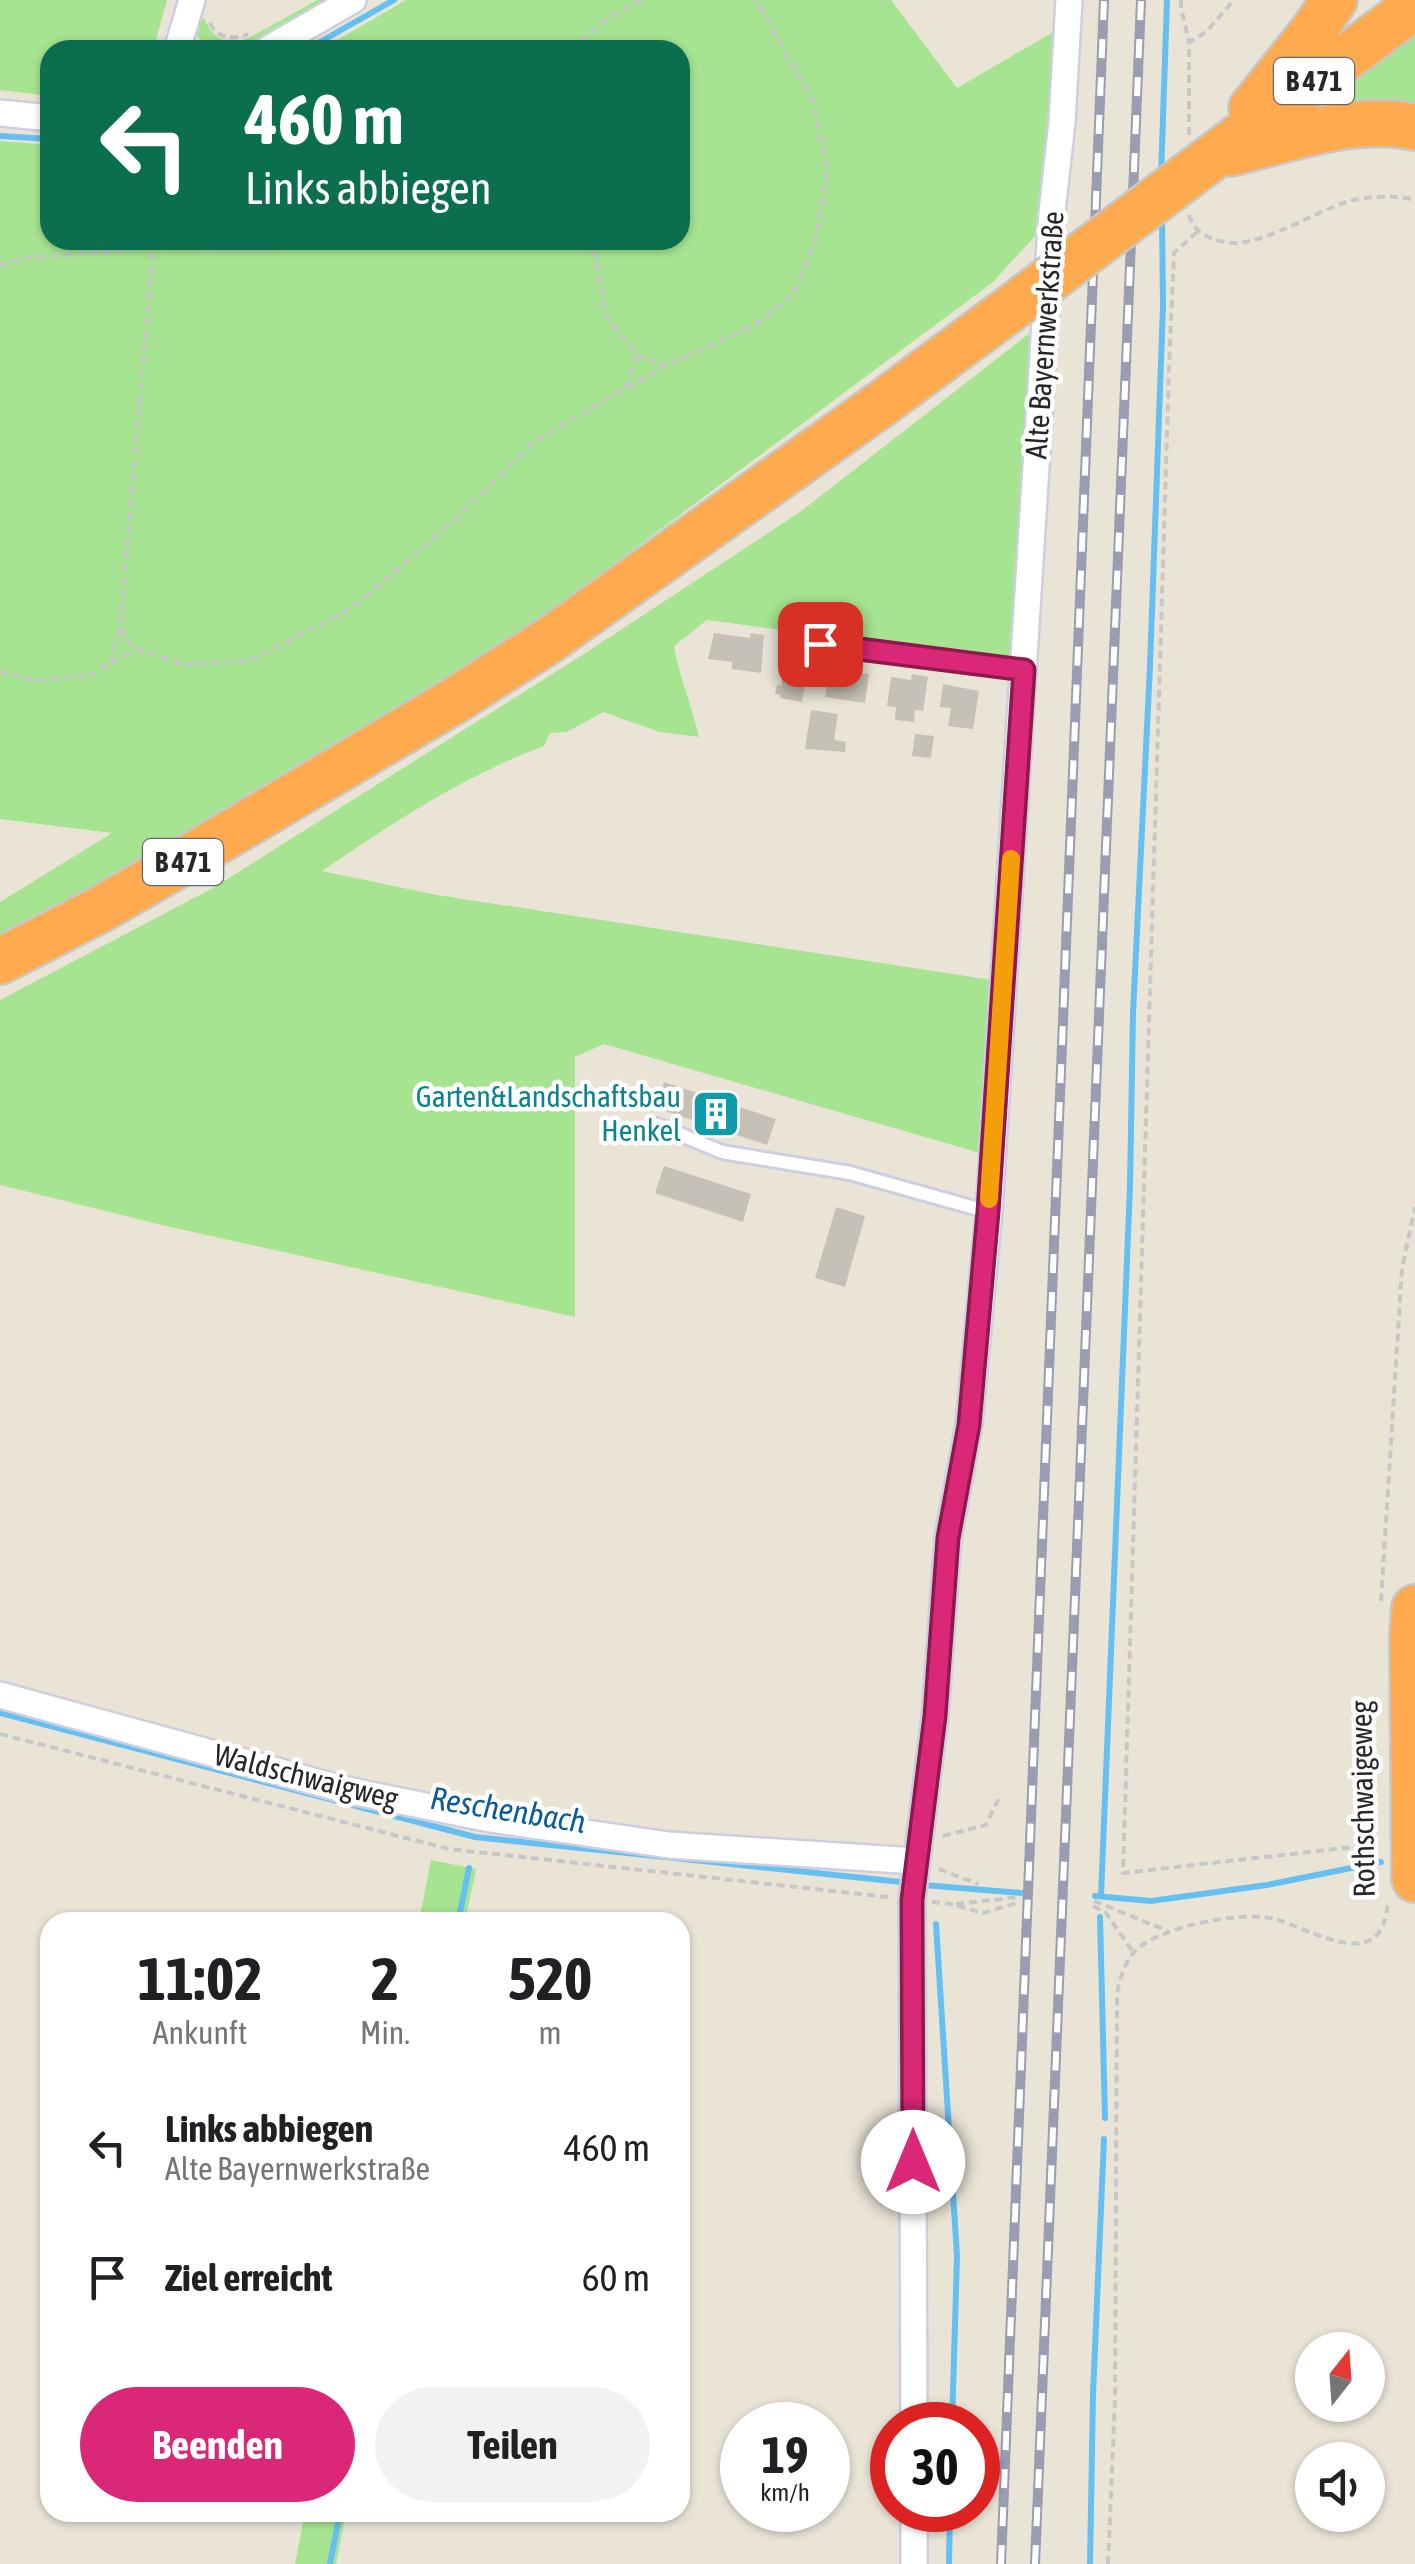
<!DOCTYPE html>
<html lang="de">
<head>
<meta charset="utf-8">
<style>
  :root { --surface:#fff; --page:#f2f2f2; --text:#202124; --muted:#757577; --accent:#db2777 }
  body { margin:0; font-family:"Asap Condensed",sans-serif; background:var(--page); color:var(--text); height:100vh; display:flex; flex-direction:column; font-size:38px; white-space:nowrap }
  * { box-sizing:border-box; margin:0 }
  p { font-size:32px; color:var(--muted) }
  .icon { flex:none; width:55px; height:55px; fill:none; stroke:currentColor; stroke-width:2; stroke-linecap:round; stroke-linejoin:round }
  .map { position:relative; flex:1; overflow:hidden }
  .side { position:absolute; left:40px; top:1912px; width:650px; height:610px; display:flex; flex-direction:column; background:var(--surface); border-radius:30px; box-shadow:0 2px 8px #0004 }
  .side>* { flex:none }
  .banner { position:absolute; left:40px; top:40px; width:650px; height:210px; border-radius:30px; box-shadow:0 2px 8px #0004; background:#0b6e4f; color:#fff; overflow:hidden }
  .needle { width:65px; rotate:17deg }
  .buttons { position:absolute; left:1295px; top:2332px; display:grid; gap:20px }
  .buttons a { display:grid; place-items:center; width:90px; height:90px; border-radius:50%; background:var(--surface); box-shadow:0 2px 8px #0004; font-size:50px }
  .speed { position:absolute; left:720px; top:2402px; display:flex; gap:20px; font-size:50px; font-weight:700; text-align:center }
  .speed>* { display:grid; place-content:center; width:130px; height:130px; border-radius:50%; background:var(--surface); box-shadow:0 2px 8px #0004; line-height:1 }
  .speed small { font-size:25px; font-weight:400 }
  .speed .limit { border:15px solid #d22; background:#fff; color:#111 }
  .pin { position:absolute; display:grid; place-items:center; width:85px; height:85px; color:#fff; margin:-42px; border-radius:20px; box-shadow:0 5px 15px #0006 }
  .me { position:absolute; width:110px; margin:-55px; rotate:0deg; stroke-linejoin:round; filter:drop-shadow(0 0 8px #0008) }
  .turn { display:flex; align-items:center; gap:35px; height:210px; padding:0 40px; font-size:45px }
  .turn .icon { width:130px; height:130px; stroke-width:2.5 }
  .turn b { display:block; font-size:70px; line-height:85px }
  .eta { display:flex; justify-content:space-evenly; align-items:center; height:170px; text-align:center }
  .eta b { font-size:60px; font-weight:700; line-height:70px }
  .primary-button { display:flex; gap:20px; margin-top:auto; padding:20px 40px }
  .primary-button a { flex:1; height:115px; border-radius:60px; background:var(--accent); color:#fff; font-size:40px; font-weight:700; line-height:115px; text-align:center }
  .primary-button a+a { background:var(--page); color:var(--text) }
  ul { padding:0; list-style:none }
  li { display:flex; align-items:center; gap:30px; height:130px; padding:0 40px }
  li div { flex:1 }
  li b { display:block; font-size:38px }
  li em { font-style:normal }
  .map>svg:first-child { display:block }
</style>
</head>
<body>
<div class="map">
<svg width="1415" height="2564" viewBox="0 0 1415 2564">
  <rect width="100%" height="100%" fill="#eae4d7"/>
  <g fill="#a6e491">
    <polygon points="0,0 167,0 153,50 50,50 50,96 0,90"/>
    <path d="M317 0H340L258 46C234 54 188 53 197 17L205 19C212 40 229 46 249 38Z"/>
    <polygon points="406,0 891,0 957,88 1057,30 1035,236 993,282 540,619 359,736 0,943 0,902 112,833 0,819 0,141 50,145 50,240 680,240 680,50 320,50"/>
    <polygon points="1415,32 1415,113 1305,111"/>
    <path d="M1035 329 1012 660 707 620 674 646C679 677 692 706 699 737L660 732 603 712 567 732 550 733 544 746C463 776 393 823 322 871L437 895 992 980 980 1153 604 1044 575 1057V1317L166 1226 0 1185V1000L213 888 584 654 800 512Z"/>
    <polygon points="431,1860 476,1869 465,1922 419,1922"/>
    <polygon points="305,2513 346,2513 336,2564 295,2564"/>
  </g>
  <g fill="none" stroke-linecap="round" stroke-linejoin="round">
    <g stroke="#65c0f1" stroke-width="6">
      <polyline points="306,50 394,0"/>
      <polyline points="0,136 50,139"/>
      <polyline points="1161,177 1167,0"/>
      <polyline points="0,1713 475,1837 910,1883"/>
      <polyline points="923,1885 1021,1893"/>
      <polyline points="1095,1896 1151,1901 1267,1885 1381,1862"/>
      <polyline points="1101,1896 1130,1186 1133,1013 1150,666 1163,306 1162,219"/>
      <polyline points="1100,1917 1105,2118"/>
      <polyline points="458,1922 469,1868"/>
      <polyline points="936,1924 957,2256 952,2425"/>
      <polyline points="330,2564 340,2512"/>
      <polyline points="949,2564 950,2510"/>
      <polyline points="1090,2564 1093,2394 1104,2139"/>
    </g>
  </g>
  <g fill="#c5c1b7">
    <polygon points="714,633 750,638 750,633 764,635 761,673 732,669 732,662 708,659"/>
    <polygon points="786,660 808,663 802,702 780,698 781,695 775,694 777,685 781,686"/>
    <polygon points="829,668 869,674 865,703 825,697"/>
    <polygon points="912,674 928,677 923,711 915,710 914,722 895,720 896,707 887,706 891,677 911,680"/>
    <polygon points="943,684 979,691 973,729 948,726 951,708 940,707"/>
    <polygon points="811,710 838,714 834,740 846,742 845,752 805,749"/>
    <polygon points="915,734 934,736 931,758 912,756"/>
    <polygon points="664,1082 776,1119 767,1145 656,1108"/>
    <polygon points="664,1166 751,1194 743,1222 655,1193"/>
    <polygon points="836,1207 865,1216 845,1287 815,1278"/>
  </g>
  <g fill="none" stroke-linecap="round" stroke-linejoin="round">
    <g stroke="#cdcfe1" stroke-width="18">
      <g id="lane">
        <polyline points="820,644 1024,670"/>
        <polyline points="658,1125 722,1152 850,1173 989,1212"/>
      </g>
    </g>
    <g stroke="#cdcfe1" stroke-width="30">
      <g id="street">
        <polyline points="177,50 192,0"/>
        <polyline points="266,50 353,0"/>
        <polyline points="0,113 50,118"/>
        <polyline points="0,1695 346,1790 490,1819 669,1845 916,1861"/>
        <polyline points="914,2425 912,1900 935,1716 948,1538 969,1425 989,1212 1052,212 1062,122 1069,0"/>
        <polyline points="914,2510 914,2564"/>
      </g>
    </g>
    <g stroke="#c7c7c7" stroke-width="50">
      <g id="highway">
        <polyline points="1252,108 1315,29 1334,0"/>
        <path d="M1230 153C1289 139 1354 114 1415 127"/>
        <polyline points="1214,156 1415,6"/>
        <polyline points="0,961 99,910 170,869 457,699 551,639 884,402 1014,306"/>
        <polyline points="1415,1608 1413,1634 1415,1879"/>
      </g>
    </g>
    <g stroke="#c7c7c7" stroke-width="4" stroke-dasharray="8 5" stroke-linecap="butt">
      <polyline points="1181,0 1181,8 1189,42"/>
      <path d="M210 23C217 39 234 40 248 34"/>
      <polyline points="572,50 605,20 642,0"/>
      <polyline points="1189,135 1189,42 1206,32 1234,0"/>
      <path d="M1189 215C1194 237 1224 246 1245 242 1280 235 1312 214 1346 202 1365 196 1396 195 1415 200"/>
      <polyline points="1197,232 1174,253 1169,368 1123,1873 1380,1844"/>
      <polyline points="154,240 120,628 135,649 184,664 249,661 352,608 455,520 536,440 667,365 754,326 793,295 816,239 827,170 813,101 756,0"/>
      <polyline points="585,240 596,257 605,315 637,355 666,365"/>
      <polyline points="0,265 23,258 154,248 263,249 330,245 342,240"/>
      <polyline points="626,388 637,355"/>
      <polyline points="111,662 120,628"/>
      <polyline points="0,672 37,681 94,674 135,649"/>
      <polyline points="1381,1601 1402,1268 1415,1207"/>
      <polyline points="0,1734 449,1849 888,1897"/>
      <polyline points="943,1836 986,1825 999,1798"/>
      <polyline points="939,1869 978,1884"/>
      <polyline points="1094,1901 1168,1931"/>
      <polyline points="932,1902 951,1904 983,1913 1020,1902"/>
      <polyline points="956,1904 1020,1897"/>
      <polyline points="1093,1906 1106,1913 1133,1952"/>
      <path d="M1108 2564 1115 2399 1117 1993C1120 1979 1125 1961 1135 1951 1158 1927 1243 1910 1275 1919 1316 1931 1384 1977 1388 1900"/>
    </g>
    <use href="#lane" stroke="#fff" stroke-width="12"/>
    <use href="#street" stroke="#fff" stroke-width="25"/>
    <use href="#highway" stroke="#ffaa4e" stroke-width="45"/>
    <g stroke="#9a9cb2" stroke-width="10">
      <g id="rail">
        <polyline points="1001,2564 1104,0"/>
        <polyline points="1035,2564 1141,0"/>
      </g>
    </g>
    <use href="#rail" stroke="#fff" stroke-width="6" stroke-dasharray="19" stroke-linecap="butt"/>
    <g stroke="#c7c7c7" stroke-width="50" stroke-linecap="butt">
      <polyline id="highway-bridge" points="1014,306 1214,156"/>
    </g>
    <use href="#highway-bridge" stroke="#ffaa4e" stroke-width="45"/>
  </g>
  <g fill="none" stroke-linecap="round" stroke-linejoin="round">
    <g stroke="#8e194d" stroke-width="25">
      <polyline id="route" points="820,644 1024,670 988,1212 969,1425 948,1538 935,1716 912,1900 913,2162"/>
    </g>
    <use href="#route" stroke="#db2777" stroke-width="18"/>
    <polyline stroke="#f59e0b" stroke-width="18" points="989,1199 1011,859"/>
  </g>
  <defs>
    <g id="building-square" transform="scale(2.5)"><rect x="-9" y="-9" width="18" height="18" rx="4" fill="#0f9aa8" stroke="#fff"/><path d="M-4-6H4V6H1V3H-1V6H-4ZM-2.5-4.3h1.7v1.8h-1.7ZM.8-4.3h1.7v1.8H.8ZM-2.5-1h1.7V.8h-1.7ZM.8-1h1.7V.8H.8Z" fill="#fff"/></g>
  </defs>
  <g fill-rule="evenodd">
    <use href="#building-square" x="716" y="1114"/>
  </g>
  <g text-anchor="middle" stroke-width="9" stroke-linejoin="round" paint-order="stroke">
    <g fill="#fff" stroke="#686868" stroke-width="2.5">
      <rect x="1274" y="58" width="80" height="46" rx="8"/>
      <rect x="143" y="839" width="80" height="46" rx="8"/>
    </g>
    <g font-size="28" font-weight="bold" fill="#272727">
      <text x="1314" y="91">B 471</text>
      <text x="183" y="872">B 471</text>
    </g>
    <g font-size="30" fill="#272727" stroke="#fff">
      <text transform="translate(1045 335) rotate(-86)" y="10">Alte Bayernwerkstraße</text>
      <text transform="translate(306 1777) rotate(14)" y="10">Waldschwaigweg</text>
      <text transform="translate(1363 1799) rotate(-91)" y="10">Rothschwaigeweg</text>
    </g>
    <g font-size="30" fill="#0d838f" stroke="#fff" text-anchor="end">
      <text x="681" y="1107">Garten&amp;Landschaftsbau<tspan x="681" dy="34">Henkel</tspan></text>
    </g>
    <g font-size="32" font-style="italic" fill="#095b99" stroke="#fff">
      <text transform="translate(508 1810) rotate(9)" y="11">Reschenbach</text>
    </g>
  </g>
</svg>
<div class="buttons">
<a><svg class="needle" viewBox="-14 -14 28 28"><path d="M0-13l5 13h-10z" fill="#e53935"/><path d="M0 13l5-13h-10z" fill="#757577"/></svg></a>
<a><svg class="icon" aria-label="sound" viewBox="0 0 24 24"><path d="M4 9h4l5-4v14l-5-4H4zM17 9q2 3 0 6"/></svg></a>
</div>
<div class="speed"><div>19<small>km/h</small></div><div class="limit">30</div></div>
<div class="pin" style="left:820px;top:644px;background:#d93025"><svg class="icon" aria-label="arrive" viewBox="0 0 24 24"><path d="M6 21V4h12l-3 4 3 4H6"/></svg></div>
<svg class="me" style="left:913px;top:2162px" viewBox="-20 -20 40 40"><circle r="19" fill="#fff"/><path d="M0-13L10 11 0 6-10 11z" fill="#db2777"/></svg>
<div class="banner">
<div class="turn"><svg class="icon" aria-label="left" viewBox="0 0 24 24"><path d="M17 20v-9H6M10 6l-5 5 5 5"/></svg><div><b>460 m</b>Links abbiegen</div></div>
</div>
<section class="side">
<div class="eta">
<div><b>11:02</b><p>Ankunft</p></div>
<div><b>2</b><p>Min.</p></div>
<div><b>520</b><p>m</p></div>
</div>
<ul>
<li><svg class="icon" aria-label="left" viewBox="0 0 24 24"><path d="M17 20v-9H6M10 6l-5 5 5 5"/></svg><div><b>Links abbiegen</b><p>Alte Bayernwerkstraße</p></div><em>460 m</em></li>
<li><svg class="icon" aria-label="arrive" viewBox="0 0 24 24"><path d="M6 21V4h12l-3 4 3 4H6"/></svg><div><b>Ziel erreicht</b></div><em>60 m</em></li>
</ul>
<div class="primary-button"><a>Beenden</a><a>Teilen</a></div>
</section>
</div>
</body>
</html>
